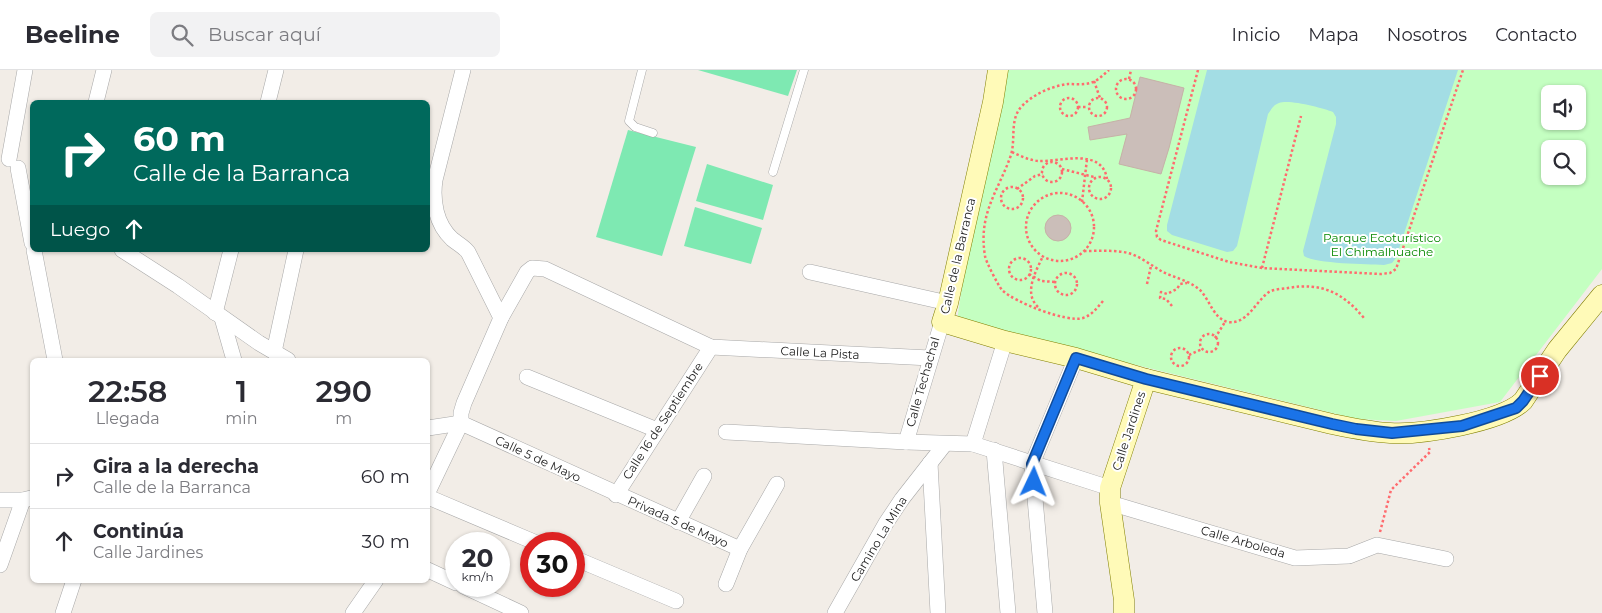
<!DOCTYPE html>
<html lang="es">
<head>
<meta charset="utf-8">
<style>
  :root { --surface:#fff; --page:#f2f2f3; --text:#2b2b33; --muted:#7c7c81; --line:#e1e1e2 }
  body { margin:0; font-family:Montserrat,sans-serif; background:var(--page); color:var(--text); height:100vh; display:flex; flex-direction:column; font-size:19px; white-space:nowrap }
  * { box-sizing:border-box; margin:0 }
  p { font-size:16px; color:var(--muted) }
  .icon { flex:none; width:28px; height:28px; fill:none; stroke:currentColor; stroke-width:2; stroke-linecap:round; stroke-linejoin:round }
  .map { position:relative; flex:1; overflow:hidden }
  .panel { position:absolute; left:30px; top:288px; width:400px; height:225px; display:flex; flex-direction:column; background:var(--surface); border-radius:8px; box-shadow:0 1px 4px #0004 }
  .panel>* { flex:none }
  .hud { position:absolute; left:30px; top:30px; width:400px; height:152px; border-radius:8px; box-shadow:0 1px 4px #0004; background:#00695c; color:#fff; overflow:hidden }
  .tools { position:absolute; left:1541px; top:15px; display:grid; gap:10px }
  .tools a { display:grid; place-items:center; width:45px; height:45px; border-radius:8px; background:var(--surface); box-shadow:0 1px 4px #0004; font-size:25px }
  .speed { position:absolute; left:445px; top:462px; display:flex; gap:10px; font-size:25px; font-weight:700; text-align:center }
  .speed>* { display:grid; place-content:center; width:65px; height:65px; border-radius:50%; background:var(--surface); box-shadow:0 1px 4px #0004; line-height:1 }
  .speed small { font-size:12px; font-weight:400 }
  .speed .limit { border:8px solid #d22; background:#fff; color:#111 }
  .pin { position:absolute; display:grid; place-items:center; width:42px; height:42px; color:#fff; margin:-21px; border:2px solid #fff; border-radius:50%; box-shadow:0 1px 5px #0007 }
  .me { position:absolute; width:55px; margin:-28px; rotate:2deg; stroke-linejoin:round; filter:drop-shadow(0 0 4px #0008) }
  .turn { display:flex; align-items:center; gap:18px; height:105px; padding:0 20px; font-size:22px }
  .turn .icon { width:65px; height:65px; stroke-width:2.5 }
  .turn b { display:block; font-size:35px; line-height:42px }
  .then { display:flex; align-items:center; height:48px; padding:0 20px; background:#0003; gap:10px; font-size:19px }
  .eta { display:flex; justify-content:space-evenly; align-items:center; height:85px; text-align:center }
  .eta b { font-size:30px; font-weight:600; line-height:35px }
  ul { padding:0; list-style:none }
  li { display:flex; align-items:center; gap:15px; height:65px; padding:0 20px; border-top:1px solid var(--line) }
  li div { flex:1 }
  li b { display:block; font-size:19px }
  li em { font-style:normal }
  header { display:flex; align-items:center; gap:30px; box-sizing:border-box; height:70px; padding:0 25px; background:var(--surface); border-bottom:1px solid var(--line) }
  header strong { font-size:24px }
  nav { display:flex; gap:28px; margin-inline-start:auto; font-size:18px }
  .search { width:350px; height:45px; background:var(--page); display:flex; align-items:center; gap:12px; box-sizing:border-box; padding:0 18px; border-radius:8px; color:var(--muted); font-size:19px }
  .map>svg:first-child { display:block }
</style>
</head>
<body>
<header>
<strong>Beeline</strong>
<div class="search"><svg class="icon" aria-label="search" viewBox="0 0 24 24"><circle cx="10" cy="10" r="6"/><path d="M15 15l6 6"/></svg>Buscar aquí</div>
<nav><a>Inicio</a><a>Mapa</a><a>Nosotros</a><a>Contacto</a></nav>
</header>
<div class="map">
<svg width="1602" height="543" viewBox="0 0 1602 543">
  <rect width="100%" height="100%" fill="#f2ede7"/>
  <path fill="#c4ffc1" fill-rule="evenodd" d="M993 0H1602V199L1500 332 1396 351 1357 349 957 251ZM1550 24H1578V51H1550ZM1550 79H1578V106H1550Z"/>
  <g fill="#7ee9b2">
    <polygon points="698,0 797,0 788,26"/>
    <polygon points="628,60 696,77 662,186 596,167"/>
    <polygon points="707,94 773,115 763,150 696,131"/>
    <polygon points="695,137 762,158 751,194 684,176"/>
  </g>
  <path fill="#a3dde4" d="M1207 0H1458L1396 188 1392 193 1384 195C1367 194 1317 194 1304 186L1303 181 1336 54V47L1333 42C1323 38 1289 29 1279 33 1273 35 1271 40 1268 44L1237 176 1233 181 1227 182 1172 165 1167 161V155Z"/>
  <g fill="#cbbeb9" stroke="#c6b1a7">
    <polygon points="1140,7 1184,18 1169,78 1161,104 1119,94 1127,64 1090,70 1088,57 1130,48"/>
    <circle cx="1058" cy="158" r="13"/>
  </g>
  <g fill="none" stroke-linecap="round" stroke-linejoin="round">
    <g stroke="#a8a8a8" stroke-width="9">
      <g id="lane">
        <polyline points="642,0 629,51 635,57 653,63"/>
        <polyline points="773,102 804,0"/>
      </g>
    </g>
    <g stroke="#a8a8a8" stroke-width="16">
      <g id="street">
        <path d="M463 0 435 110C432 131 436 154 452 169 458 174 463 176 468 182L501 248"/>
        <polyline points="96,32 104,0"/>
        <polyline points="268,32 276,0"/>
        <polyline points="9,89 25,0"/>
        <polyline points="18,98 32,173"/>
        <polyline points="34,180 55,290"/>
        <polyline points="122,180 178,216 259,273 288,290"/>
        <polyline points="810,202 948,233"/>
        <polyline points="215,243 231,180"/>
        <polyline points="222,248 234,290"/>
        <polyline points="274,282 296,180"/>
        <polyline points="527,307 657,360"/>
        <polyline points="461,353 740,479"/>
        <polyline points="428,358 461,353"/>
        <polyline points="726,362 906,372 973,374 1110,418"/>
        <polyline points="906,372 942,252"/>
        <polyline points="973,374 1005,271"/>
        <polyline points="994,380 1008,543"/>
        <polyline points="930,393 938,543"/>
        <polyline points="428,422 461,353 461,343 464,333 501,248 527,202 532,198 545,199 711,277 930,288"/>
        <polyline points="616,425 711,277"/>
        <polyline points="428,427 539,474"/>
        <polyline points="0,430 23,430 31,428"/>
        <polyline points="1110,433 1295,488 1349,486 1377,475 1446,489"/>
        <polyline points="678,452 704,406"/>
        <polyline points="574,488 676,531"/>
        <polyline points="0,495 23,430"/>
        <polyline points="428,500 456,513"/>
        <polyline points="726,514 740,479 777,414"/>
        <polyline points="463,516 521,543"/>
        <polyline points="63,543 74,510"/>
        <polyline points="353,543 376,510"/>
        <polyline points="835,543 886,453 902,429 945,374"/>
        <polyline points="1045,543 1032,394 1076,288"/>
      </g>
    </g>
    <g stroke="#807f00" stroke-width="21">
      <g id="secondary">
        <path d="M998 0 993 32 948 233 942 252 1005 271 1076 288 1146 309 1332 354C1351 358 1370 362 1390 363 1421 365 1501 352 1523 331L1557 280 1602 225"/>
        <polyline points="1124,543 1124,530 1110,433 1110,418 1146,309"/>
      </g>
    </g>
    <g stroke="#ff6b6e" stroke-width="2.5" stroke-dasharray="2.5 2.5" stroke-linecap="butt">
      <polyline points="1198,0 1156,161 1157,167 1161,170 1229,192 1262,198 1381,204 1390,203 1396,199 1463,0"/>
      <circle cx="1126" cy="19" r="10"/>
      <polyline points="1129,9 1131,0"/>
      <polyline points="1094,11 1100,28"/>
      <circle cx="1069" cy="37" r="9"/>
      <circle cx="1098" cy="37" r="9"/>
      <polyline points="1078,37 1088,37"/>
      <path d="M1012 82C1020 86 1029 90 1038 91 1060 92 1102 77 1107 109"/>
      <circle cx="1052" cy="102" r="10"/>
      <polyline points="1062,99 1094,107"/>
      <circle cx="1100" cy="118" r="11"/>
      <circle cx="1012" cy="128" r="11"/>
      <polyline points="1017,119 1035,106 1043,104"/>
      <circle cx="1060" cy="157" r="34"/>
      <polyline points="1082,132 1087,89"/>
      <path d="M1084 181C1097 181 1110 180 1123 182 1138 184 1150 195 1163 202 1175 208 1191 211 1201 221 1210 231 1214 249 1228 252 1247 255 1255 232 1269 222 1274 219 1282 219 1288 218 1322 212 1343 223 1364 248"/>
      <circle cx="1020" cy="199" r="11"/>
      <polyline points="1262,198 1301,46"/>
      <circle cx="1066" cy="214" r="11"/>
      <polyline points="1029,204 1041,211 1055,212"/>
      <polyline points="1147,214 1151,196"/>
      <path d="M1103 231C1097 238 1092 245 1083 248 1067 253 1014 232 1002 220 998 215 986 192 985 186 978 143 998 122 1011 85 1016 68 1009 48 1023 35 1034 24 1052 16 1068 14 1075 14 1083 15 1090 13 1098 11 1103 5 1109 0"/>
      <polyline points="1172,236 1166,229 1160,228 1161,222 1167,224 1177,219 1180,214 1187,213"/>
      <path d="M1038 237C1023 223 1036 201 1043 186"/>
      <circle cx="1209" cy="273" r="9"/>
      <polyline points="1215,268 1225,252"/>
      <circle cx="1180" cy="287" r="9"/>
      <polyline points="1189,285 1202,279"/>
      <polyline points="1380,462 1391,420 1430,382 1429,378"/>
    </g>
    <use href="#lane" stroke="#fff" stroke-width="8"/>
    <use href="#street" stroke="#fff" stroke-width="15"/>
    <use href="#secondary" stroke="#fffab8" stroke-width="20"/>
  </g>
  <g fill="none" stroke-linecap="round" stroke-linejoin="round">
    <g stroke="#114b97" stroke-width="12">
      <polyline id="route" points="1034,412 1032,394 1076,288 1146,309 1332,354 1356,359 1392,363 1462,356 1516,338 1523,331 1540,306"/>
    </g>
    <use href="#route" stroke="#1a73e8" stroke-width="9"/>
  </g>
  <g text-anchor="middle" stroke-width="4" stroke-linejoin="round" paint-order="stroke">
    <g font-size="12" fill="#068801" stroke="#fff">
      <text x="1382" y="172">Parque Ecoturístico<tspan x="1382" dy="14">El Chimalhuache</tspan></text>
    </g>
    <g font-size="12" fill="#212121" stroke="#fff">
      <text transform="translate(958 186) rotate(-77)" y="4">Calle de la Barranca</text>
      <text transform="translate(820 283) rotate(3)" y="4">Calle La Pista</text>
      <text transform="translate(923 312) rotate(-74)" y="4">Calle Techachal</text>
      <text transform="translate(663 351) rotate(-57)" y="4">Calle 16 de Septiembre</text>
      <text transform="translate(1129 361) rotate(-72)" y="4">Calle Jardines</text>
      <text transform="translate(538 389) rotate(25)" y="4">Calle 5 de Mayo</text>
      <text transform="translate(678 452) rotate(24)" y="4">Privada 5 de Mayo</text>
      <text transform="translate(879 469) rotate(-59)" y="4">Camino La Mina</text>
      <text transform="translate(1243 472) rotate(16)" y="4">Calle Arboleda</text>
    </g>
  </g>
</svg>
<div class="tools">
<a><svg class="icon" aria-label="sound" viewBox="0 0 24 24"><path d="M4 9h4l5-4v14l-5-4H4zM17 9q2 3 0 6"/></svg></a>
<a><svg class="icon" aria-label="search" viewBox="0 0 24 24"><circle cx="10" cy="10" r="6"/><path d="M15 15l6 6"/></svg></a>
</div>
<div class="speed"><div>20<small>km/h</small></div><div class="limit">30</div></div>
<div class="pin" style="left:1540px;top:306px;background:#d93025"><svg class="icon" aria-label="arrive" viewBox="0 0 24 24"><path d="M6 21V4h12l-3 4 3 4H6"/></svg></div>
<svg class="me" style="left:1034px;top:412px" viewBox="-20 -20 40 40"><path d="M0-17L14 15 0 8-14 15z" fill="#1a73e8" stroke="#fff" stroke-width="4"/></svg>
<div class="hud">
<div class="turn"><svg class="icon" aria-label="right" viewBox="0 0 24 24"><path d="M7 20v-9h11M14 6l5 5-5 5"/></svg><div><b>60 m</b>Calle de la Barranca</div></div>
<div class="then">Luego<svg class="icon" aria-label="ahead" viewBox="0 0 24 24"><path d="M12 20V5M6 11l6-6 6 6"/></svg></div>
</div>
<section class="panel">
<div class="eta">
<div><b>22:58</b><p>Llegada</p></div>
<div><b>1</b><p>min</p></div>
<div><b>290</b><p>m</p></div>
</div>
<ul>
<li><svg class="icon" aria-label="right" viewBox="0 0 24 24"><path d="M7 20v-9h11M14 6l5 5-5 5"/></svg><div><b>Gira a la derecha</b><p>Calle de la Barranca</p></div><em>60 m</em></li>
<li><svg class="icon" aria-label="ahead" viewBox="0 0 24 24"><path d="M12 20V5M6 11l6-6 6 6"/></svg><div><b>Continúa</b><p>Calle Jardines</p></div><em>30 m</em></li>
</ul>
</section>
</div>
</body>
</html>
